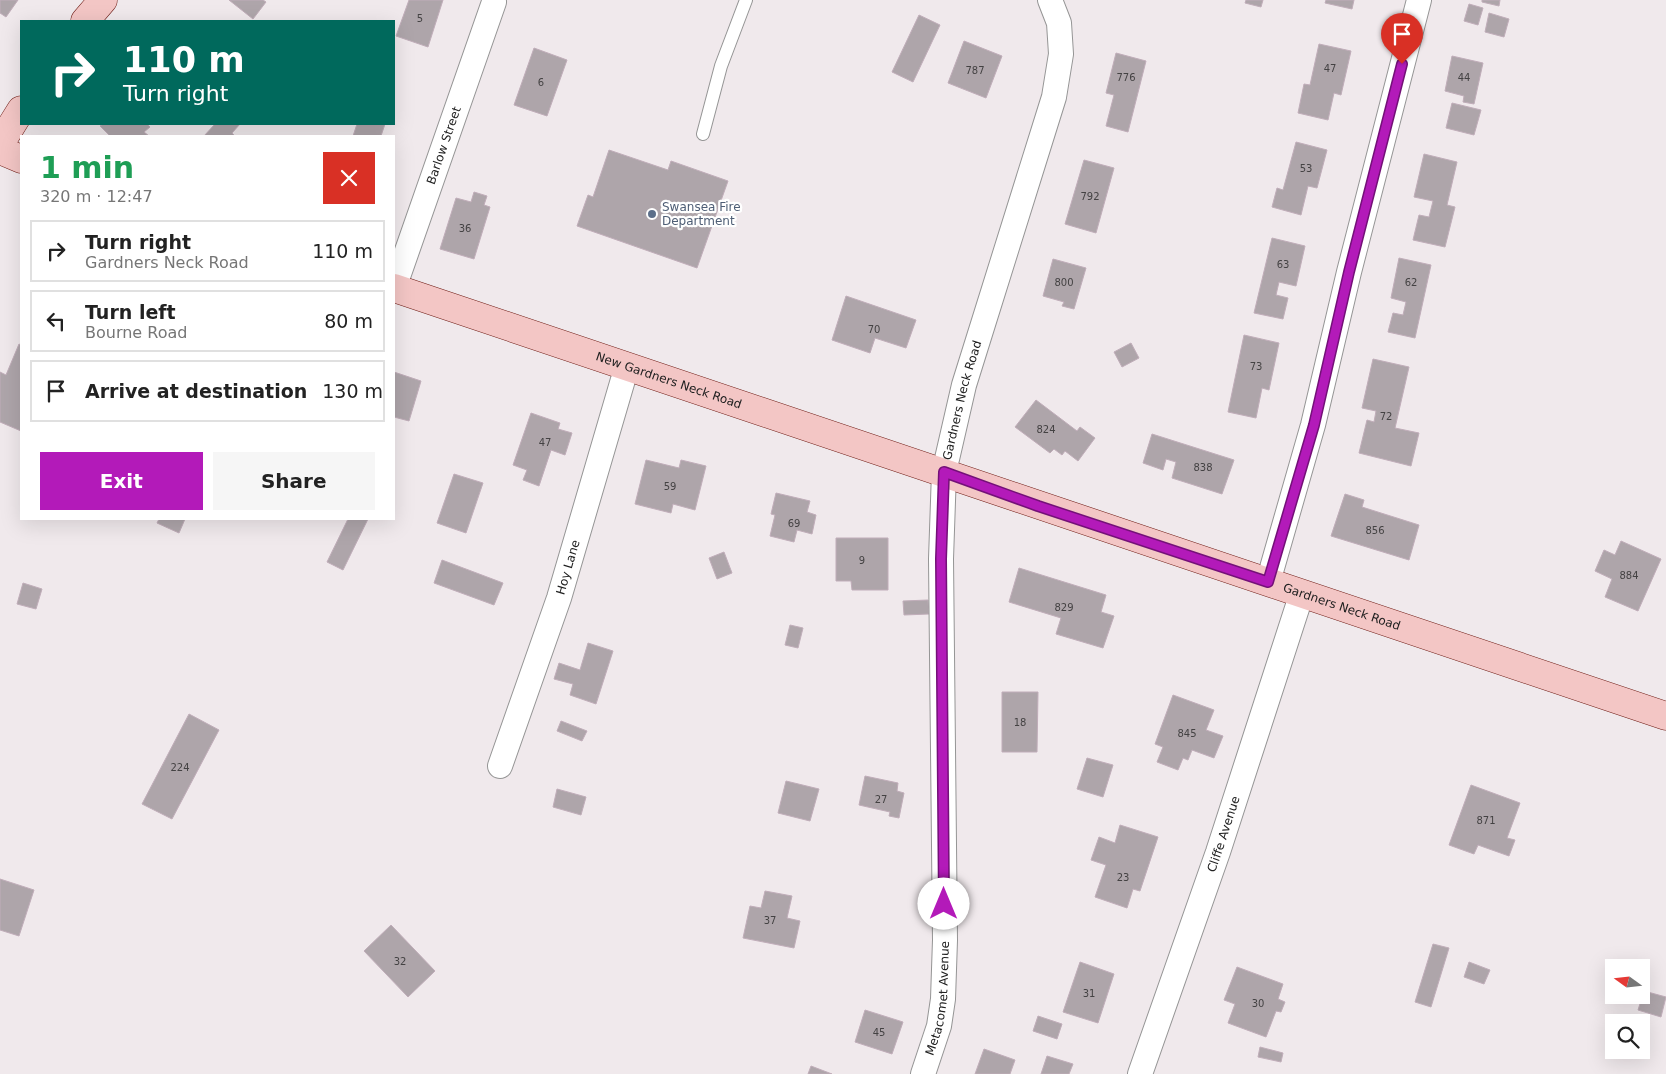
<!DOCTYPE html>
<html lang="en">
<head>
<meta charset="utf-8">
<style>
  :root { --surface:#fff; --page:#f6f6f6; --text:#222; --muted:#767676; --line:#e0e0e0; --accent:#b31ab9 }
  body { margin:0; font-family:"DejaVu Sans",sans-serif; background:var(--page); color:var(--text); height:100vh; display:flex; flex-direction:column; font-size:19px; white-space:nowrap }
  * { box-sizing:border-box; margin:0 }
  p { font-size:16px; color:var(--muted) }
  .icon { flex:none; width:28px; height:28px; fill:none; stroke:currentColor; stroke-width:2; stroke-linecap:round; stroke-linejoin:round }
  .map { position:relative; flex:1; overflow:hidden }
  .panel { position:absolute; left:20px; top:135px; width:375px; height:385px; display:flex; flex-direction:column; background:var(--surface); border-radius:0px; box-shadow:0 5px 20px #0002 }
  .panel>* { flex:none }
  .guide { position:absolute; left:20px; top:20px; width:375px; height:105px; border-radius:0px; box-shadow:0 5px 20px #0002; background:#00695c; color:#fff; overflow:hidden }
  .needle { width:32px; rotate:285deg }
  .tools { position:absolute; left:1605px; top:959px; display:grid; gap:10px }
  .tools a { display:grid; place-items:center; width:45px; height:45px; border-radius:0px; background:var(--surface); box-shadow:0 5px 20px #0002; font-size:25px }
  .pin { position:absolute; display:grid; place-items:center; width:42px; height:42px; color:#fff; margin:-51px -21px; border-radius:50% 50% 50% 0; rotate:-45deg; box-shadow:0 0 5px #0007 }
  .pin .icon { rotate:45deg }
  .me { position:absolute; width:55px; margin:-28px; rotate:0deg; stroke-linejoin:round; filter:drop-shadow(0 0 4px #0008) }
  .turn { display:flex; align-items:center; gap:18px; height:105px; padding:0 20px; font-size:22px }
  .turn .icon { width:65px; height:65px; stroke-width:2.5 }
  .turn b { display:block; font-size:35px; line-height:42px }
  .round { display:grid; place-items:center; flex:none; width:52px; height:52px; border-radius:0px; background:var(--page) }
  .head { display:flex; align-items:center; justify-content:space-between; height:85px; padding:0 20px }
  h1 { font-size:30px; font-weight:600; line-height:38px; color:#1e9e55 }
  .cta { display:flex; gap:10px; margin-top:auto; padding:10px 20px }
  .cta a { flex:1; height:58px; border-radius:0px; background:var(--accent); color:#fff; font-size:20px; font-weight:600; line-height:58px; text-align:center }
  .cta a+a { background:var(--page); color:var(--text) }
  ul { padding:0; list-style:none }
  li { display:flex; align-items:center; gap:15px; height:62px; margin:0 10px 8px; padding:0 10px; border:2px solid var(--line); border-radius:0px }
  li div { flex:1 }
  li b { display:block; font-size:19px }
  li em { font-style:normal }
  .map>svg:first-child { display:block }
</style>
</head>
<body>
<div class="map">
<svg width="1666" height="1074" viewBox="0 0 1666 1074">
  <rect width="100%" height="100%" fill="#f0e9ec"/>
  <g fill="#aea5aa" stroke="#c0adb9">
    <polygon points="0,0 18,0 6,17 0,13"/>
    <polygon points="229,0 263,0 266,2 253,19"/>
    <polygon points="409,0 443,0 428,47 396,36"/>
    <polygon points="1246,0 1263,0 1261,7 1245,3"/>
    <polygon points="1326,0 1354,0 1352,9 1325,3"/>
    <polygon points="1482,0 1500,0 1499,6 1482,2"/>
    <polygon points="1469,4 1483,8 1478,25 1464,21"/>
    <polygon points="1489,13 1509,19 1504,37 1485,32"/>
    <polygon points="919,15 940,25 913,82 892,72"/>
    <polygon points="964,41 1002,56 986,98 948,83"/>
    <polygon points="1319,44 1351,51 1341,95 1334,93 1328,120 1298,113 1304,84 1310,85"/>
    <polygon points="534,48 567,60 547,116 514,105"/>
    <polygon points="1116,53 1146,61 1128,132 1106,126 1114,95 1106,93"/>
    <polygon points="1452,56 1483,63 1474,104 1463,102 1464,96 1445,91"/>
    <polygon points="1452,103 1481,110 1474,135 1446,128"/>
    <polygon points="103,124 147,124 150,127 144,132 149,136 110,136 100,126"/>
    <polygon points="215,124 240,124 232,133 235,136 204,136"/>
    <polygon points="357,124 385,124 381,136 353,136"/>
    <polygon points="1296,142 1327,150 1317,188 1308,186 1301,215 1272,207 1277,188 1283,190"/>
    <polygon points="609,150 668,170 671,161 728,181 697,268 577,226 588,195 593,197"/>
    <polygon points="1424,154 1457,162 1447,205 1455,207 1445,247 1413,240 1419,215 1429,217 1433,201 1414,197"/>
    <polygon points="1084,160 1114,168 1096,233 1065,224"/>
    <polygon points="474,192 487,196 484,205 490,207 474,259 440,249 456,198 471,202"/>
    <polygon points="1272,238 1305,246 1296,286 1279,282 1276,295 1288,298 1283,319 1254,313"/>
    <polygon points="1399,258 1431,265 1415,338 1388,332 1393,313 1403,315 1406,302 1391,298"/>
    <polygon points="1053,259 1086,268 1074,309 1062,306 1064,302 1043,296"/>
    <polygon points="846,296 916,320 906,348 875,338 870,353 832,340"/>
    <polygon points="1244,335 1279,343 1269,390 1262,388 1256,418 1228,412"/>
    <polygon points="1131,343 1139,358 1122,367 1114,352"/>
    <polygon points="19,344 21,345 21,431 0,422 0,372 6,375"/>
    <polygon points="1373,359 1409,367 1395,428 1419,433 1411,466 1359,453 1367,420 1374,422 1376,411 1362,408"/>
    <polygon points="394,372 421,381 409,421 394,417"/>
    <polygon points="1036,400 1077,431 1080,427 1095,438 1078,461 1065,451 1062,455 1054,449 1050,453 1015,427"/>
    <polygon points="531,413 560,423 558,429 572,433 565,455 551,450 539,486 523,480 527,470 513,465"/>
    <polygon points="1152,434 1234,460 1222,494 1172,478 1176,462 1166,459 1163,470 1143,463"/>
    <polygon points="646,460 679,468 681,460 706,466 695,510 673,504 671,513 635,504"/>
    <polygon points="454,474 483,483 466,533 437,523"/>
    <polygon points="776,493 810,501 807,512 816,515 812,534 797,530 794,542 770,536 775,515 771,514"/>
    <polygon points="1345,494 1364,500 1362,507 1419,525 1409,560 1331,536"/>
    <polygon points="159,519 185,519 179,533 157,523"/>
    <polygon points="348,519 368,519 343,570 327,562"/>
    <polygon points="836,538 888,538 888,590 852,590 851,581 836,581"/>
    <polygon points="1621,541 1661,559 1638,611 1605,597 1612,579 1595,571 1604,550 1615,555"/>
    <polygon points="724,552 732,573 717,579 709,558"/>
    <polygon points="442,560 503,583 494,605 434,583"/>
    <polygon points="1019,568 1106,595 1101,612 1114,616 1103,648 1056,634 1061,618 1009,602"/>
    <polygon points="23,583 42,589 36,609 17,604"/>
    <polygon points="928,600 929,614 904,615 903,601"/>
    <polygon points="790,625 803,628 798,648 785,645"/>
    <polygon points="588,643 613,651 596,704 570,695 573,684 554,679 559,663 580,670"/>
    <polygon points="1002,692 1038,692 1037,752 1002,752"/>
    <polygon points="1173,695 1214,710 1206,730 1223,736 1214,758 1192,750 1188,760 1183,758 1178,770 1157,762 1163,747 1155,744"/>
    <polygon points="189,714 219,730 172,819 142,804"/>
    <polygon points="561,721 587,731 582,741 557,731"/>
    <polygon points="1087,758 1113,765 1103,797 1077,789"/>
    <polygon points="865,776 898,783 897,791 904,793 899,818 889,816 890,812 859,805"/>
    <polygon points="786,781 819,789 810,821 778,813"/>
    <polygon points="1471,785 1520,803 1507,838 1515,840 1509,856 1478,845 1474,854 1449,845"/>
    <polygon points="557,789 586,797 581,815 553,807"/>
    <polygon points="1120,825 1158,837 1140,891 1133,889 1127,908 1095,897 1106,865 1091,860 1099,837 1115,843"/>
    <polygon points="0,879 34,890 19,936 0,930"/>
    <polygon points="765,891 792,896 787,918 800,921 794,948 743,938 750,906 761,908"/>
    <polygon points="391,925 435,971 408,997 364,951"/>
    <polygon points="1433,944 1449,948 1431,1007 1415,1002"/>
    <polygon points="1080,962 1114,974 1098,1023 1063,1012"/>
    <polygon points="1469,962 1490,970 1484,984 1464,977"/>
    <polygon points="1237,967 1283,984 1278,999 1285,1002 1281,1012 1276,1011 1266,1037 1228,1023 1235,1004 1224,1000"/>
    <polygon points="1644,991 1666,997 1661,1017 1638,1010"/>
    <polygon points="865,1010 903,1022 892,1054 855,1042"/>
    <polygon points="1038,1016 1062,1024 1057,1039 1033,1031"/>
    <polygon points="1260,1047 1283,1053 1281,1062 1258,1057"/>
    <polygon points="984,1049 1015,1060 1010,1074 975,1074"/>
    <polygon points="1047,1056 1073,1064 1069,1074 1041,1074"/>
    <polygon points="811,1066 832,1074 808,1074"/>
  </g>
  <g fill="none" stroke-linecap="round" stroke-linejoin="round">
    <g stroke="#959595" stroke-width="14">
      <polyline id="lane" points="703,134 721,66 746,0"/>
    </g>
    <g stroke="#959595" stroke-width="26">
      <g id="street">
        <path id="s1" d="M394 288 494 2"/>
        <polyline points="1268,582 1313,425 1349,272 1419,0"/>
        <path id="s2" d="M500 766 559 598 627 366"/>
        <path id="s3" d="M923 1074 939 1026 943 999 945 940 941 559 944 472 964 385 1054 97 1061 54 1059 23 1050 0"/>
        <path id="s4" d="M1140 1074 1218 852 1302 593"/>
      </g>
    </g>
    <g stroke="#6d1a13" stroke-width="29">
      <g id="secondary">
        <polyline points="85,21 103,0"/>
        <polyline points="0,144 21,110"/>
        <polyline points="0,150 21,159"/>
        <path id="s5" d="M394 288 1666 716"/>
      </g>
    </g>
    <use href="#lane" stroke="#fff" stroke-width="12"/>
    <use href="#street" stroke="#fff" stroke-width="24"/>
    <use href="#secondary" stroke="#f3c6c5" stroke-width="28"/>
  </g>
  <g fill="none" stroke-linecap="round" stroke-linejoin="round">
    <g stroke="#741178" stroke-width="12">
      <polyline id="route" points="944,904 941,559 944,472 1038,506 1268,582 1314,425 1349,272 1402,64"/>
    </g>
    <use href="#route" stroke="#b31ab9" stroke-width="9"/>
  </g>
  <circle fill="#5c6f8a" stroke="#fff" stroke-width="2" cx="652" cy="214" r="5"/>
  <g text-anchor="middle" stroke-width="4.5" stroke-linejoin="round" paint-order="stroke">
    <g font-size="10" fill="#444243">
      <text x="420" y="22">5</text>
      <text x="1330" y="72">47</text>
      <text x="975" y="74">787</text>
      <text x="1126" y="81">776</text>
      <text x="1464" y="81">44</text>
      <text x="541" y="86">6</text>
      <text x="1306" y="172">53</text>
      <text x="1090" y="200">792</text>
      <text x="465" y="232">36</text>
      <text x="1283" y="268">63</text>
      <text x="1064" y="286">800</text>
      <text x="1411" y="286">62</text>
      <text x="874" y="333">70</text>
      <text x="1256" y="370">73</text>
      <text x="1386" y="420">72</text>
      <text x="1046" y="433">824</text>
      <text x="545" y="446">47</text>
      <text x="1203" y="471">838</text>
      <text x="670" y="490">59</text>
      <text x="794" y="527">69</text>
      <text x="1375" y="534">856</text>
      <text x="862" y="564">9</text>
      <text x="1629" y="579">884</text>
      <text x="1064" y="611">829</text>
      <text x="1020" y="726">18</text>
      <text x="1187" y="737">845</text>
      <text x="180" y="771">224</text>
      <text x="881" y="803">27</text>
      <text x="1486" y="824">871</text>
      <text x="1123" y="881">23</text>
      <text x="770" y="924">37</text>
      <text x="400" y="965">32</text>
      <text x="1089" y="997">31</text>
      <text x="1258" y="1007">30</text>
      <text x="879" y="1036">45</text>
    </g>
    <g font-size="12" fill="#212121" stroke="#fff">
      <text dy="4" stroke="none"><textPath href="#s1" startOffset="151">Barlow Street</textPath></text>
      <text dy="4" stroke="none"><textPath href="#s5" startOffset="290">New Gardners Neck Road</textPath></text>
      <text dy="4" stroke="none"><textPath href="#s3" startOffset="679">Gardners Neck Road</textPath></text>
      <text dy="4" stroke="none"><textPath href="#s2" startOffset="210">Hoy Lane</textPath></text>
      <text dy="4" stroke="none"><textPath href="#s5" startOffset="1000">Gardners Neck Road</textPath></text>
      <text dy="4" stroke="none"><textPath href="#s4" startOffset="254">Cliffe Avenue</textPath></text>
      <text dy="4" stroke="none"><textPath href="#s3" startOffset="78">Metacomet Avenue</textPath></text>
    </g>
    <g font-size="12" fill="#4e5e75" stroke="#fff" text-anchor="start">
      <text x="662" y="211">Swansea Fire<tspan x="662" dy="14">Department</tspan></text>
    </g>
  </g>
</svg>
<div class="tools">
<a><svg class="needle" viewBox="-14 -14 28 28"><path d="M0-13l5 13h-10z" fill="#e53935"/><path d="M0 13l5-13h-10z" fill="#767676"/></svg></a>
<a><svg class="icon" aria-label="search" viewBox="0 0 24 24"><circle cx="10" cy="10" r="6"/><path d="M15 15l6 6"/></svg></a>
</div>
<div class="pin" style="left:1402px;top:64px;background:#d93025"><svg class="icon" aria-label="arrive" viewBox="0 0 24 24"><path d="M6 21V4h12l-3 4 3 4H6"/></svg></div>
<svg class="me" style="left:944px;top:904px" viewBox="-20 -20 40 40"><circle r="19" fill="#fff"/><path d="M0-13L10 11 0 6-10 11z" fill="#b31ab9"/></svg>
<div class="guide">
<div class="turn"><svg class="icon" aria-label="right" viewBox="0 0 24 24"><path d="M7 20v-9h11M14 6l5 5-5 5"/></svg><div><b>110 m</b>Turn right</div></div>
</div>
<section class="panel">
<div class="head"><div><h1>1 min</h1><p>320 m · 12:47</p></div><a class="round" style="background:#d93025;color:#fff"><svg class="icon" aria-label="close" viewBox="0 0 24 24"><path d="M6 6l12 12M18 6L6 18"/></svg></a></div>
<ul>
<li><svg class="icon" aria-label="right" viewBox="0 0 24 24"><path d="M7 20v-9h11M14 6l5 5-5 5"/></svg><div><b>Turn right</b><p>Gardners Neck Road</p></div><em>110 m</em></li>
<li><svg class="icon" aria-label="left" viewBox="0 0 24 24"><path d="M17 20v-9H6M10 6l-5 5 5 5"/></svg><div><b>Turn left</b><p>Bourne Road</p></div><em>80 m</em></li>
<li><svg class="icon" aria-label="arrive" viewBox="0 0 24 24"><path d="M6 21V4h12l-3 4 3 4H6"/></svg><div><b>Arrive at destination</b></div><em>130 m</em></li>
</ul>
<div class="cta"><a>Exit</a><a>Share</a></div>
</section>
</div>
</body>
</html>
